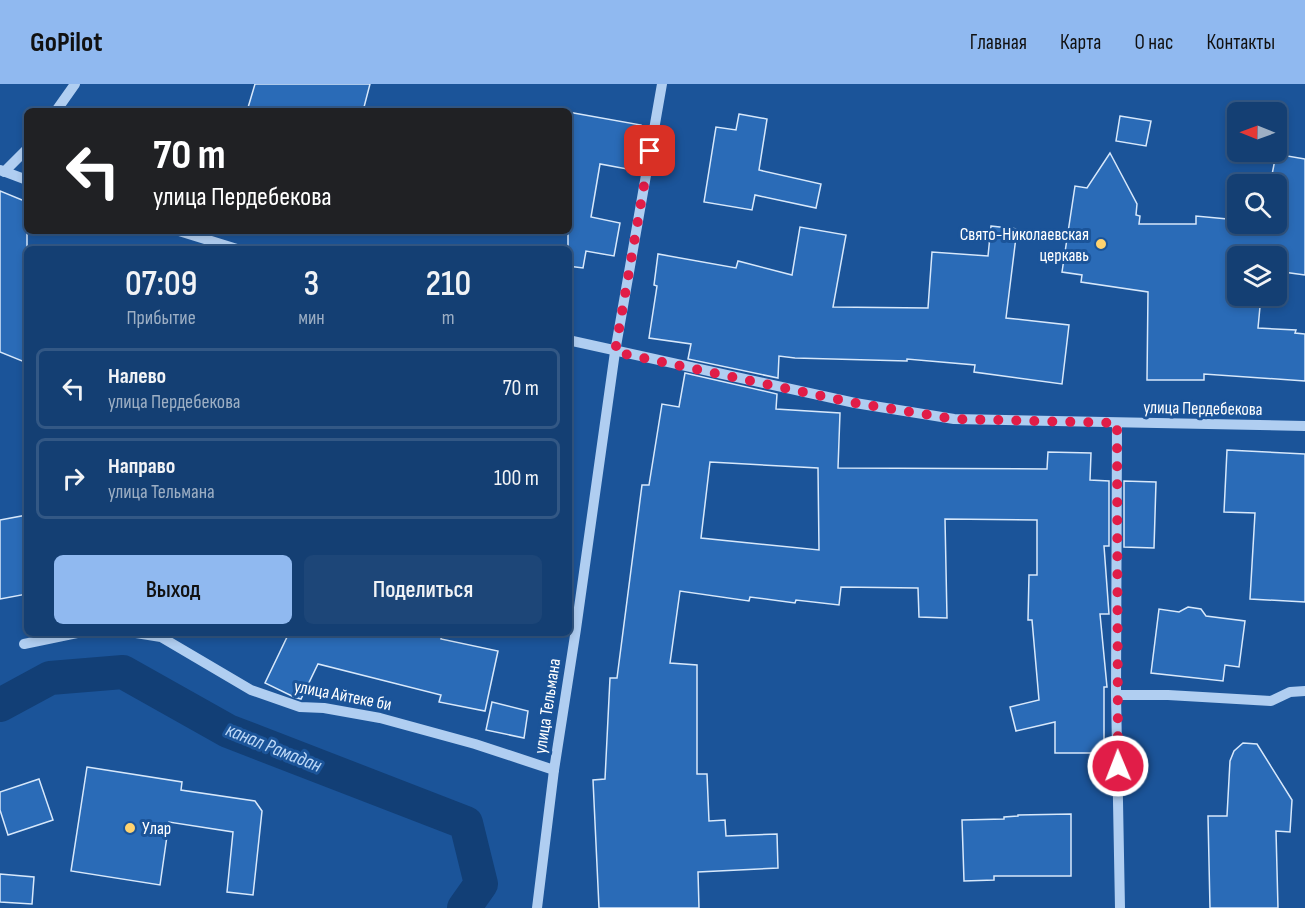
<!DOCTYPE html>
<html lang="ru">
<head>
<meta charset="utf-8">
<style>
  :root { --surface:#143f73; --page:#1d4678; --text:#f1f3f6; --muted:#9dafc4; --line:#335885; --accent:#90b9f0 }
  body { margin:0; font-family:"Sofia Sans Condensed",sans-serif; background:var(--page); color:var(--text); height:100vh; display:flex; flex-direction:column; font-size:22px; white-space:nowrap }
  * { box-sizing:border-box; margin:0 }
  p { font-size:20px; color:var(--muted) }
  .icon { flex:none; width:33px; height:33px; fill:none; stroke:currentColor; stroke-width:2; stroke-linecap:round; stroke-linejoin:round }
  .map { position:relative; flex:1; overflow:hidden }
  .details { position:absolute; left:24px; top:162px; width:548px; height:390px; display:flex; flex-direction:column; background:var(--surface); border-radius:9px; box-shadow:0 3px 9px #0003,0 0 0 2px var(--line) }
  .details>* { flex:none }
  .guide { position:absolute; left:24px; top:24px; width:548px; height:126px; border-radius:9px; box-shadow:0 3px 9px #0003,0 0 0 2px var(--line); background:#202124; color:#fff; overflow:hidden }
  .needle { width:39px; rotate:271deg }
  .fabs { position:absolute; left:1227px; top:18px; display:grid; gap:12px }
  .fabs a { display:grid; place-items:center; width:60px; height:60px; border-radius:9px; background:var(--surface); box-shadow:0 3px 9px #0003,0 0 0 2px var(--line); font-size:30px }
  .pin { position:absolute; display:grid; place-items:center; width:51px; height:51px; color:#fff; margin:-26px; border-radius:12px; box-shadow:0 3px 9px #0006 }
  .me { position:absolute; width:66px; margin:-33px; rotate:359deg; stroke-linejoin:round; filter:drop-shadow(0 0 4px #0008) }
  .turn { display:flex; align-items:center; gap:21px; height:126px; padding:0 30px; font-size:27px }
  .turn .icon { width:78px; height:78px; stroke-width:2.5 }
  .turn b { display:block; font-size:42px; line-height:51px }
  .eta { display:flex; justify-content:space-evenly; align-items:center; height:102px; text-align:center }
  .eta b { font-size:36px; font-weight:600; line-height:42px }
  .cta { display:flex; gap:12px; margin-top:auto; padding:12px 30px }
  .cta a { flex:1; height:69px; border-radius:9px; background:var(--accent); color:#111; font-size:24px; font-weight:600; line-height:69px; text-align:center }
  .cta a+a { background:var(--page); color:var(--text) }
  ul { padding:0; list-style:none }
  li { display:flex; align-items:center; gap:18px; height:81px; margin:0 12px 9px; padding:0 18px; border:3px solid var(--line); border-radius:9px }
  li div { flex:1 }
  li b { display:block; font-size:22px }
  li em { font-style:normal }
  header { display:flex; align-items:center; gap:36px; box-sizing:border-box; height:84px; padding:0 30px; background:var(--accent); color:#111 }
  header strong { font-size:28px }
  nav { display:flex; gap:33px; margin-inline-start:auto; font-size:21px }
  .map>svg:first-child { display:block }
</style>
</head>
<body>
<header>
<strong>GoPilot</strong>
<nav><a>Главная</a><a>Карта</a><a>О нас</a><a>Контакты</a></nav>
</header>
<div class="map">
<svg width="1305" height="824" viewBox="0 0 1305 824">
  <rect width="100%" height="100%" fill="#1b5499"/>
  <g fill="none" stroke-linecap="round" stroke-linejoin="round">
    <polyline stroke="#123f76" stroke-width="34" points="0,621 50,594 123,588 228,647 466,739 481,800 464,824"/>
  </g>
  <g fill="#2a6bb7" stroke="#d7e8fb" stroke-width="1.5" fill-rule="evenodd">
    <polygon points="255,0 370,0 363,27 247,27"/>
    <polygon points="568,28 641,41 635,76 627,85 600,80 591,133 620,139 614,172 586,167 583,184 568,182"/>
    <polygon points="739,30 767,35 759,86 821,100 816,124 755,111 752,126 704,118 716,43 736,46"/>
    <polygon points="1120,32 1151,37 1146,62 1116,57"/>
    <polygon points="1110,69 1137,120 1136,131 1140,132 1139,140 1196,140 1196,132 1238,136 1238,140 1276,140 1276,100 1250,100 1251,95 1271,96 1276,70 1305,75 1305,191 1276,187 1276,172 1238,172 1238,212 1261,212 1258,244 1296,246 1295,249 1305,250 1305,297 1204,290 1204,296 1147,296 1148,208 1081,198 1082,191 1062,188 1075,102 1087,104"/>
    <polygon points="0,107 27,118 27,279 0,268"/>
    <polygon points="991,142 1017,145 1006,234 1069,241 1062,300 974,288 975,281 907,275 907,277 795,274 779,272 778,294 688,275 691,260 649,254 657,202 654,201 658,170 736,184 738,177 792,191 800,143 846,151 833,223 928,224 932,168 988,172"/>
    <path d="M685 289 777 310 776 325 840 329 838 384 1047 385 1048 368 1091 369 1090 396 1109 397V462H1104L1109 530H1100L1107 603H1104V669H1055V638L1016 647 1010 623 1039 616 1032 536H1028L1029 491H1037V436L945 435 947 534 919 533 918 504 841 503 839 521 796 516 795 519 750 513 749 517 680 507 670 579 697 581V690H707L709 737 725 736 726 752 777 750 778 784 698 788 699 824H599L593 696 605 695 610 594H617L642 401H649L662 320 679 323ZM710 378 818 384 819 466 701 454Z"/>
    <polygon points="1227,366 1305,370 1305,518 1250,515 1255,429 1224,428"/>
    <polygon points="1124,397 1156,398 1154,464 1124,463"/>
    <polygon points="27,431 27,510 0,515 0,436"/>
    <polygon points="1188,523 1201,525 1206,532 1245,537 1239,583 1225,581 1223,597 1151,589 1159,525 1179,528"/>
    <polygon points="289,549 442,549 441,555 498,567 485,627 439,618 441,611 318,580 301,615 294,613 265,599"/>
    <polygon points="492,618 528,627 524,654 486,646"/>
    <polygon points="1243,659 1257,660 1292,716 1290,748 1276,747 1278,824 1210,824 1208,732 1227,732 1230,677 1234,667"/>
    <polygon points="87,683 182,698 181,706 255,717 262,727 253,811 227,808 233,748 169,738 160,801 71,787"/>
    <polygon points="39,695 53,736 8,751 0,726 0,708"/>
    <polygon points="1071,730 1071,792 994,792 994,796 964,797 962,736 1004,735 1004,733 1018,732 1018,731"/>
    <polygon points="0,790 34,793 32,820 0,818"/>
  </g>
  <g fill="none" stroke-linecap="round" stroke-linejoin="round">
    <g stroke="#b0cef1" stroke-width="10">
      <polyline points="56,27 75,0"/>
      <polyline points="0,86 27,96"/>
      <polyline points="4,88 27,65"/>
      <polyline points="179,147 237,165"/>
      <polyline points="568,256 855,319 954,335 1305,342"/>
      <polyline points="1117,339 1116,611 1120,824"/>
      <polyline points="136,549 161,553 251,606 300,623 324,624 380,634 475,660 554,686"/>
      <polyline points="24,560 77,549"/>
      <polyline points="1116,611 1168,611 1271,617 1290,608 1305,607"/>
      <polyline points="537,824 554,686 576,545 615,268 662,0"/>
    </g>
  </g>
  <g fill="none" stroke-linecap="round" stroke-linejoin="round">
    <polyline stroke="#e11d48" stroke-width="10" stroke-dasharray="0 18" points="650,67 615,268 855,319 954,335 1117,339 1118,682"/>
  </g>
  <g fill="#ffd36f" stroke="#1b5499" stroke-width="2">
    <circle cx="1101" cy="160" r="6"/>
    <circle cx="130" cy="744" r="6"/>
  </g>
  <g text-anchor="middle" stroke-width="6" stroke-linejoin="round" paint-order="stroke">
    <g font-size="18" fill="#fff" stroke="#1b5499" text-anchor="end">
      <text x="1089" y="156">Свято-Николаевская<tspan x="1089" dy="21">церкавь</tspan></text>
      <text x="142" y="750" text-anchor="start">Улар</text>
    </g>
    <g font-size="18" fill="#fff" stroke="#1b5499">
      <text transform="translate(1203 324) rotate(1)" y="6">улица Пердебекова</text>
      <text transform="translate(343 611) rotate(11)" y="6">улица Айтеке би</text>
      <text transform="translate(547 622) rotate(-81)" y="6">улица Тельмана</text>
    </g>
    <g font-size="20" font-style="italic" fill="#bcd8f7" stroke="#1b5499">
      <text transform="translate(274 663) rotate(22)" y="7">канал Рамадан</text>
    </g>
  </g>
</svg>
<div class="fabs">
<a><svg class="needle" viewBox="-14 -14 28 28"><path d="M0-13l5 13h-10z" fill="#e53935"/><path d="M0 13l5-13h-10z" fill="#9dafc4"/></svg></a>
<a><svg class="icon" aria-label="search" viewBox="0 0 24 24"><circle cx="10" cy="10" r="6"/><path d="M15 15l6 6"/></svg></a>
<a><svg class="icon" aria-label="layers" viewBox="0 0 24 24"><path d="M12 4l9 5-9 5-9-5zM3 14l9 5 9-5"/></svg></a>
</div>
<div class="pin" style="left:650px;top:67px;background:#d93025"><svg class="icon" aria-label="arrive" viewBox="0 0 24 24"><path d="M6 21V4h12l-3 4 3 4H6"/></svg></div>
<svg class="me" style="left:1118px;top:682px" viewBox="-20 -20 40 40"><circle r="17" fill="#e11d48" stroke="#fff" stroke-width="3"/><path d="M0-11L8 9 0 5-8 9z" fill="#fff"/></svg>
<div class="guide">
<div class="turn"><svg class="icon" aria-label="left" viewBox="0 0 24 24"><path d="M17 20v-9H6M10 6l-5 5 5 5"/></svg><div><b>70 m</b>улица Пердебекова</div></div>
</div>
<section class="details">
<div class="eta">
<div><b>07:09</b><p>Прибытие</p></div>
<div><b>3</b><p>мин</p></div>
<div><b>210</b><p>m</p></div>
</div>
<ul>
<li><svg class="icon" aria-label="left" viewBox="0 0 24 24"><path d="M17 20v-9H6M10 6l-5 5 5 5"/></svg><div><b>Налево</b><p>улица Пердебекова</p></div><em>70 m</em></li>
<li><svg class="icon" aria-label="right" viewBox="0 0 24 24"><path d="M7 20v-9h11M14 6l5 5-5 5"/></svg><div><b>Направо</b><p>улица Тельмана</p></div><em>100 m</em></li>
</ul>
<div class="cta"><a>Выход</a><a>Поделиться</a></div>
</section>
</div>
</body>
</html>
